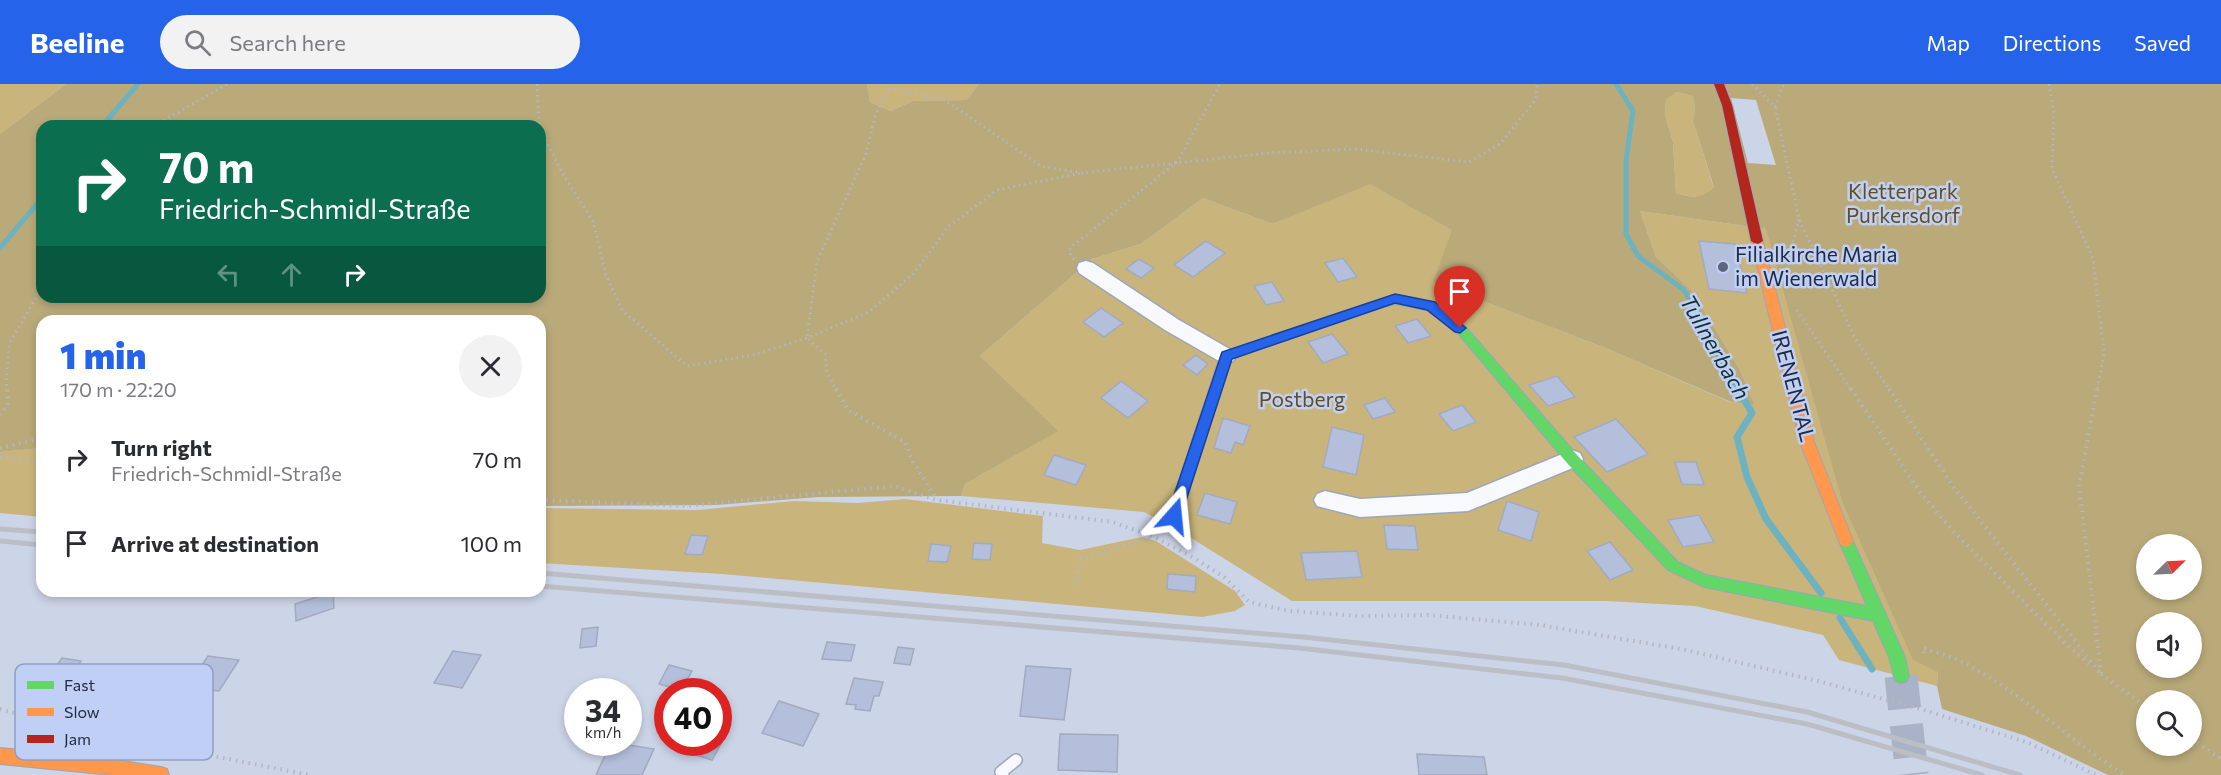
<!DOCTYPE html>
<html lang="en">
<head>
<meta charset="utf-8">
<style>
  :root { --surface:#fff; --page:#f2f2f3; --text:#2b2b33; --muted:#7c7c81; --accent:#2563eb }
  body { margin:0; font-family:Commissioner,sans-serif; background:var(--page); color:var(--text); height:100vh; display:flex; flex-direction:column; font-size:22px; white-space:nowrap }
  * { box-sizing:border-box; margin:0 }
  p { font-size:20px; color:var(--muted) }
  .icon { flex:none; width:33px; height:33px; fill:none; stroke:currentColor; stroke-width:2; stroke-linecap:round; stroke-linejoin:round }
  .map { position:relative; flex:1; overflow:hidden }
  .panel { position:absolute; left:36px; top:231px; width:510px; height:282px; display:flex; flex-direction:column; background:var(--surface); border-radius:18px; box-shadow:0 3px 9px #0003 }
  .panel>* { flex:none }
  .hud { position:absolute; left:36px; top:36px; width:510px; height:183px; border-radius:18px; box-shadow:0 3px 9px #0003; background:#0b6e4f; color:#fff; overflow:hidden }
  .needle { width:39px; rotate:66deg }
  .controls { position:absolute; left:2136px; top:450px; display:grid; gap:12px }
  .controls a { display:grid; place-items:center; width:66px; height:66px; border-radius:50%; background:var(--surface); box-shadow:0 3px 9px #0003; font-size:30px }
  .speed { position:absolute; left:564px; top:594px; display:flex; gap:12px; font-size:30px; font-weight:700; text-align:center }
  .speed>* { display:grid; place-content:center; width:78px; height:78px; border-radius:50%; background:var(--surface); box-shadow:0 3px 9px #0003; line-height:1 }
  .speed small { font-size:15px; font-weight:400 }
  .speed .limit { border:9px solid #d22; background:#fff; color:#111 }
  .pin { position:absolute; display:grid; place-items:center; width:51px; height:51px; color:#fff; margin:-62px -26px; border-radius:50% 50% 50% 0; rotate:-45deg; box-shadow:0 0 6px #0007 }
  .pin .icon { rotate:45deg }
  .me { position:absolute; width:66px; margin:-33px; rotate:18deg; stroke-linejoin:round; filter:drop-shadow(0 0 4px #0008) }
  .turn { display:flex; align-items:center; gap:21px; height:126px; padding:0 24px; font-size:27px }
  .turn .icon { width:78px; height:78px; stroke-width:2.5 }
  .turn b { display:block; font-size:42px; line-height:51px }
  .lanes { display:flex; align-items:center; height:57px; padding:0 24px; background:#0003; justify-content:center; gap:30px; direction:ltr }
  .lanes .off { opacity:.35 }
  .round { display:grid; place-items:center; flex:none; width:63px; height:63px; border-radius:32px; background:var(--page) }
  .headline { display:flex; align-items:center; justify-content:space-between; height:102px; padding:0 24px }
  h1 { font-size:36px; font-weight:800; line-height:45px; color:var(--accent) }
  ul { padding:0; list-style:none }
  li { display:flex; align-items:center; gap:18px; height:84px; padding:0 24px }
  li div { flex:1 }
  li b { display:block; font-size:22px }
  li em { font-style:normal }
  header { display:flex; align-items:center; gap:36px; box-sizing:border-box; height:84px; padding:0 30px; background:var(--accent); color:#fff }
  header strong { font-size:28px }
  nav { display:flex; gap:33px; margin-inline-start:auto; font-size:21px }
  .search { width:420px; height:54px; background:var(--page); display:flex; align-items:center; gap:15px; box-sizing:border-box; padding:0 21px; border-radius:33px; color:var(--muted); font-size:22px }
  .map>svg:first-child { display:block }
</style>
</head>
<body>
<header>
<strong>Beeline</strong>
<div class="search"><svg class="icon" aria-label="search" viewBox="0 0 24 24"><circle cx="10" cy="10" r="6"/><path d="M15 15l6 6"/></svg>Search here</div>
<nav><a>Map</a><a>Directions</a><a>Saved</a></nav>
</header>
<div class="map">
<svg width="2221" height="691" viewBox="0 0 2221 691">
  <rect width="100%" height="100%" fill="#ccd4e8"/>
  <g fill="#c9b57c">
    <polygon points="0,0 66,0 0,50"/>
    <polygon points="867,0 979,0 966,16 912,17 891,27 870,18"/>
    <polygon points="1751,0 1938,588 1937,602 1839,576 1823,551 1695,522 1607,517 1292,517 1180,447 1144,428 961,412 965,400 1057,347 980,272 1092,175 1141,160 1203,114 1273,140 1370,99 1453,146 1433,198 1603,263 1730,318 1755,321 1739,284 1692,207 1656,173 1640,127 1766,145 1776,81"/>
    <path d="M1677 8 1693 12 1695 24 1693 37 1714 104C1703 115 1690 114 1676 109L1673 58 1665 31 1666 16Z"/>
    <polygon points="42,364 42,433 0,429 0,368"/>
    <polygon points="905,415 1043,432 1042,459 1080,466 1142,453 1156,457 1235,507 1245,521 1235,527 1202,533 722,490 540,479 540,424 697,426 795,417 858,419"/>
  </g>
  <path fill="#baaa7a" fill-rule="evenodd" d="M66 0H867L870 18 891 27 912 17 966 16 979 0H2221V691H2108L2026 652 1942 625 1937 602 1938 588 1913 576 1842 417 1766 145 1640 127 1656 173 1692 207 1739 284 1755 321 1731 318 1603 263 1433 198 1452 146 1370 100 1273 140 1203 114 1141 160 1092 175 980 272 1058 347 965 400 961 412 818 413 716 421 540 422V237H42V364L0 368V50ZM1677 8 1693 12 1695 24 1693 37 1714 103C1703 115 1690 114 1676 109L1673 58 1665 31 1666 16ZM1731 14 1756 16 1776 81 1748 79ZM42 42H540V213H42ZM2146 460H2192V506H2146ZM2146 538H2192V584H2146ZM2146 616H2192V662H2146Z"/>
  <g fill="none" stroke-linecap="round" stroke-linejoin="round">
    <g stroke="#6cb2c1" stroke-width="5">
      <polyline points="1616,0 1633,27 1626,76 1626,150 1638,172 1684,206 1706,240 1716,268 1739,307"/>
      <polyline points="102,42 138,0"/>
      <polyline points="0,164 42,114"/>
    </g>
    <g stroke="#6cb2c1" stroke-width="7">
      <polyline points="1738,305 1752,329 1737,353 1747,393 1766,435 1821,509"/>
      <polyline points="1840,534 1872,585"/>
    </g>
  </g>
  <g fill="#b4bfdb" stroke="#a2aabe" stroke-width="1.5">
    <polygon points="1206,157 1225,169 1193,193 1174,181"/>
    <polygon points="1699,157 1735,160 1747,209 1709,205"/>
    <polygon points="1343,174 1357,193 1338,198 1325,179"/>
    <polygon points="1139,175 1154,184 1141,194 1126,185"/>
    <polygon points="1272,198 1284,217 1266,221 1254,202"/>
    <polygon points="1101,224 1123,239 1104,253 1083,238"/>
    <polygon points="1417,235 1431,252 1408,259 1395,242"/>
    <polygon points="1332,250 1348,270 1323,279 1308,258"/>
    <polygon points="1196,271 1208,280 1197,291 1183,281"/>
    <polygon points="1557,292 1575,313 1548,322 1529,301"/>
    <polygon points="1121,297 1148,317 1128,334 1101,314"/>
    <polygon points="1385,314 1395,328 1373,335 1364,321"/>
    <polygon points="1462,321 1476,338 1453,347 1439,330"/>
    <polygon points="1223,334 1250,342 1243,361 1235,358 1231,369 1214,364"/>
    <polygon points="1616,335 1648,370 1607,388 1574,353"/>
    <polygon points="1332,343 1364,351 1356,391 1323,383"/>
    <polygon points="1054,371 1086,381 1076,401 1044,391"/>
    <polygon points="1675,378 1696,378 1704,401 1682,400"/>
    <polygon points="1205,409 1237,418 1230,440 1197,431"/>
    <polygon points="1507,417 1539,428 1531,457 1498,446"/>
    <polygon points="1699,431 1714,458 1683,463 1668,436"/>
    <polygon points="1384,441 1415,442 1418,466 1387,465"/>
    <polygon points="691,451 708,452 702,471 685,470"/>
    <polygon points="1610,458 1633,486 1610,496 1587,467"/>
    <polygon points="974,459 992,460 990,476 972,475"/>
    <polygon points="931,460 951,462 947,478 928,477"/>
    <polygon points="1357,467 1362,493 1306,496 1301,469"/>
    <polygon points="1168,490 1196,492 1195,508 1167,505"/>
    <polygon points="333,508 334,524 296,537 295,520"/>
    <polygon points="598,543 596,562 580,564 582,545"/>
    <polygon points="827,558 855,561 851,577 822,575"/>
    <polygon points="898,563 914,565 910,581 894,579"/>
    <polygon points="453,567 481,571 462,604 434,599"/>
    <polygon points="208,572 239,576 219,607 209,606 205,611 184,608"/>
    <polygon points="62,574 81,577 66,598 47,595"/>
    <polygon points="669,581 692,587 681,606 659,600"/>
    <polygon points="1026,582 1071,585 1064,636 1020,632"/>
    <polygon points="854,594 883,598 879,612 874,612 870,627 855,625 856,621 846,620"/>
    <polygon points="779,617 819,630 803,662 762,649"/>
    <polygon points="1060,650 1118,651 1117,688 1058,686"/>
    <polygon points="611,658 654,665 642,691 596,691"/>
    <polygon points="669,658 722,658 712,676 668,662"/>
    <polygon points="1417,670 1484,673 1487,691 1419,691"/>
  </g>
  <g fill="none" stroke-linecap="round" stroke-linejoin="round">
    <polyline stroke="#aab2c7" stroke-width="33" stroke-dasharray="33 16" stroke-linecap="butt" points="1901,592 1912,691"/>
    <g stroke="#9da5b9" stroke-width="14">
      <polyline id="lane" points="1003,691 1001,688 1016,676"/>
    </g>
    <g stroke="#9da5b9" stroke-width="3">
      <g id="street">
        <polygon points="1086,177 1093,179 1179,236 1233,267 1236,272 1233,277 1226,280 1219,277 1165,246 1079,189 1077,184 1079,179"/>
        <polygon points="1572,366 1580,369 1583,375 1580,381 1468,427 1360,433 1317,422 1314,416 1317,410 1325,407 1360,415 1467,409"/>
      </g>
    </g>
    <g stroke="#9da5b9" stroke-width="2">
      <polygon id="fast" points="1395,211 1435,219 1464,241 1577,371 1678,478 1706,491 1867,522 1839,457 1841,453 1846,451 1851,453 1905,573 1909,592 1907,597 1901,599 1895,597 1889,573 1873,537 1704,503 1668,486 1567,379 1456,247 1427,226 1395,220 1383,223 1379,222 1377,219 1379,216"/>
    </g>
    <g stroke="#9da5b9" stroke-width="2">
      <g id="slow">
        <polygon points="1757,153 1763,157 1814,358 1853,457 1851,461 1846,463 1841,461 1839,457 1800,358 1751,157"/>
        <polygon points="1383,215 1387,216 1389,219 1387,222 1231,275 1181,432 1179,436 1174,438 1169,436 1167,432 1221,269"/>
        <polygon points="0,664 104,674 161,683 167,685 169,691 111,691 0,680"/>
      </g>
    </g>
    <g stroke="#9da5b9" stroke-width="2">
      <polygon id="jam" points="1714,0 1724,0 1732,21 1763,157 1757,161 1751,157 1722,21"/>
    </g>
    <g stroke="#b3b7c2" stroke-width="3" stroke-dasharray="1.5 4" stroke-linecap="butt">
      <polyline points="537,0 539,42"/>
      <polyline points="886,0 888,4 945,16 1041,82 1081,89 1269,69 1355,65 1469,78 1500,60 1536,15 1537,0"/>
      <polyline points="1752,0 1775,23 1799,135 1854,252 1890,307"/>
      <polyline points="2049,0 2054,30 2052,84 2093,175 2104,270 2097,307"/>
      <polyline points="1775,23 1782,3 1787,0"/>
      <polyline points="154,42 227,0"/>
      <polyline points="540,46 564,92 593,137 606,192 623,227 687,282 753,271 807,254 869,228 915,188 948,143 997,106 1081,89"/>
      <polyline points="1074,175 1071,173 1070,164 1178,77 1220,0"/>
      <polyline points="1787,179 1799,135"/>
      <polyline points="1797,226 1852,307"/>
      <polyline points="7,307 6,292 10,258 42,204"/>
      <polyline points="837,307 827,289 825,270 807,254 817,177 866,70 875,32 888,4"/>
    </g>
    <g stroke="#b3b7c2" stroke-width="4" stroke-dasharray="1.5 5" stroke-linecap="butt">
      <polyline points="836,305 848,326 905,358 913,378 937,416"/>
      <polyline points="1851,305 1920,408 1952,446 2067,561 2093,583"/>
      <polyline points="1889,305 1953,402 2101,590"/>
      <polyline points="2097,305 2079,401 2101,589"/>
      <polyline points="0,331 8,320 7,305"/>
      <polyline points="0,364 42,354"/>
      <polyline points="0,373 42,378"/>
      <polyline points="540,416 686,422 894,402 937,416 1113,438 1154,453 1194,474 1224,493 1249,518 1290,527 1360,532 1428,531 1540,541 1681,565 1818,597 1927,627 2029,659 2096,691"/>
      <polyline points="1076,501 1080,475 1152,454"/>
      <path d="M1924 569 1923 564C1938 569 1953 573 1966 580 2024 610 2070 657 2125 691"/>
      <polyline points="2101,590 2146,623"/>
      <polyline points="0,625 79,648"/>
      <polyline points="2192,655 2221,675"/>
      <polyline points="172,664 310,691"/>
    </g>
    <use href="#lane" stroke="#f7f9fc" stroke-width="11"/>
    <use href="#street" fill="#f7f9fc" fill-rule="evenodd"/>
    <use href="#fast" fill="#63d668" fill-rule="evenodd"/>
    <use href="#slow" fill="#ff974d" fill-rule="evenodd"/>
    <use href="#jam" fill="#b3261e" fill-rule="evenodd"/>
    <g stroke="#bbbec4" stroke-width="5">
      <polyline points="0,445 42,448"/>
      <polyline points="0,457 42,461"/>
      <polyline points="540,489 1303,553 1564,581 1807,628 2020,691"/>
      <polyline points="540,502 1299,564 1562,594 1807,640 1982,691"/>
    </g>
  </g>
  <polygon fill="#2563eb" stroke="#184099" stroke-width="1.5" points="1395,210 1435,218 1466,244 1460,249 1455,248 1427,226 1395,219 1232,275 1181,432 1179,437 1169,437 1167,432 1222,268"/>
  <circle fill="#5d667d" stroke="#bfcff5" stroke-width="2" cx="1723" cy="183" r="6"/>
  <g text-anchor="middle" stroke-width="5" stroke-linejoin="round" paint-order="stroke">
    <g font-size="21" fill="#634f1c" stroke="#bfcff5">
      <text x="1903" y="115">Kletterpark<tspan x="1903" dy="24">Purkersdorf</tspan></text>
      <text x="1302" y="323">Postberg</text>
    </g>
    <g font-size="21" fill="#212b43" stroke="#bfcff5" text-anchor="start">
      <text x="1735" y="178">Filialkirche Maria<tspan x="1735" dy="24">im Wienerwald</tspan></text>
    </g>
    <g font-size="21" fill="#212b43" stroke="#bfcff5">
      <text transform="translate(1793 302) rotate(75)" y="7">IRENENTAL</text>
    </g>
    <g font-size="22" font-style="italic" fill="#133135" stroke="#bfcff5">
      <text transform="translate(1715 263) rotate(60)" y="8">Tullnerbach</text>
    </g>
  </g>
  <rect x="15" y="580" width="198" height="96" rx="9" fill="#bfcff5" stroke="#909ec0" stroke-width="1.5"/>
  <rect x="27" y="597" width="27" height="8" fill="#63d668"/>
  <rect x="27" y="624" width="27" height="8" fill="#ff974d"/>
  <rect x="27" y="651" width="27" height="8" fill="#b3261e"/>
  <g font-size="16" fill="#212b43">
    <text x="64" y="607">Fast</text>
    <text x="64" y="634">Slow</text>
    <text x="64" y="661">Jam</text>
  </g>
</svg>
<div class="controls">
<a><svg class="needle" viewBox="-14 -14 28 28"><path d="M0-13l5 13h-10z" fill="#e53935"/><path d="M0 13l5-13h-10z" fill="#7c7c81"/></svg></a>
<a><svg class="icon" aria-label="sound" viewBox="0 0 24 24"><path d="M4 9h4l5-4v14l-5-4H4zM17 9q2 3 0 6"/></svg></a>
<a><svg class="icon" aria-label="search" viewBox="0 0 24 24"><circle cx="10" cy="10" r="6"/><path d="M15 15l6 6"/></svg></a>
</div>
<div class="speed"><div>34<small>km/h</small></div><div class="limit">40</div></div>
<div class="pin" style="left:1460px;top:244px;background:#d93025"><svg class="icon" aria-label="arrive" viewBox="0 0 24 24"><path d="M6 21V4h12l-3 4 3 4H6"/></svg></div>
<svg class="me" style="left:1174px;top:432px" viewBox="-20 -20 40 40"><path d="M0-17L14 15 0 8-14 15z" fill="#2563eb" stroke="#fff" stroke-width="4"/></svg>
<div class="hud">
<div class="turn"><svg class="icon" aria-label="right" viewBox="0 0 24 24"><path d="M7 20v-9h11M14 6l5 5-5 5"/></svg><div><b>70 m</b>Friedrich-Schmidl-Straße</div></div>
<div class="lanes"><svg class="icon off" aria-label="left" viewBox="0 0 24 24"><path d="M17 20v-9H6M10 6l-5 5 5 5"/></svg><svg class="icon off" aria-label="ahead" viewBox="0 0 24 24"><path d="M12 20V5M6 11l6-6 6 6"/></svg><svg class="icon" aria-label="right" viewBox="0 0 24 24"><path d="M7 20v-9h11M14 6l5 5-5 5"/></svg></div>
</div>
<section class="panel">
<div class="headline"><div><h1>1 min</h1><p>170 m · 22:20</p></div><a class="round"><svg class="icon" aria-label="close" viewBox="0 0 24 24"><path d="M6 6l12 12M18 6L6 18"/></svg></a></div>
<ul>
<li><svg class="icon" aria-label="right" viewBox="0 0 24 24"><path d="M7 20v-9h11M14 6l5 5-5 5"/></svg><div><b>Turn right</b><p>Friedrich-Schmidl-Straße</p></div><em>70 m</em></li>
<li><svg class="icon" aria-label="arrive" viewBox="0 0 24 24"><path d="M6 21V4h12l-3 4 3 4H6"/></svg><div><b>Arrive at destination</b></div><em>100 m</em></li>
</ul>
</section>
</div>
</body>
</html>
